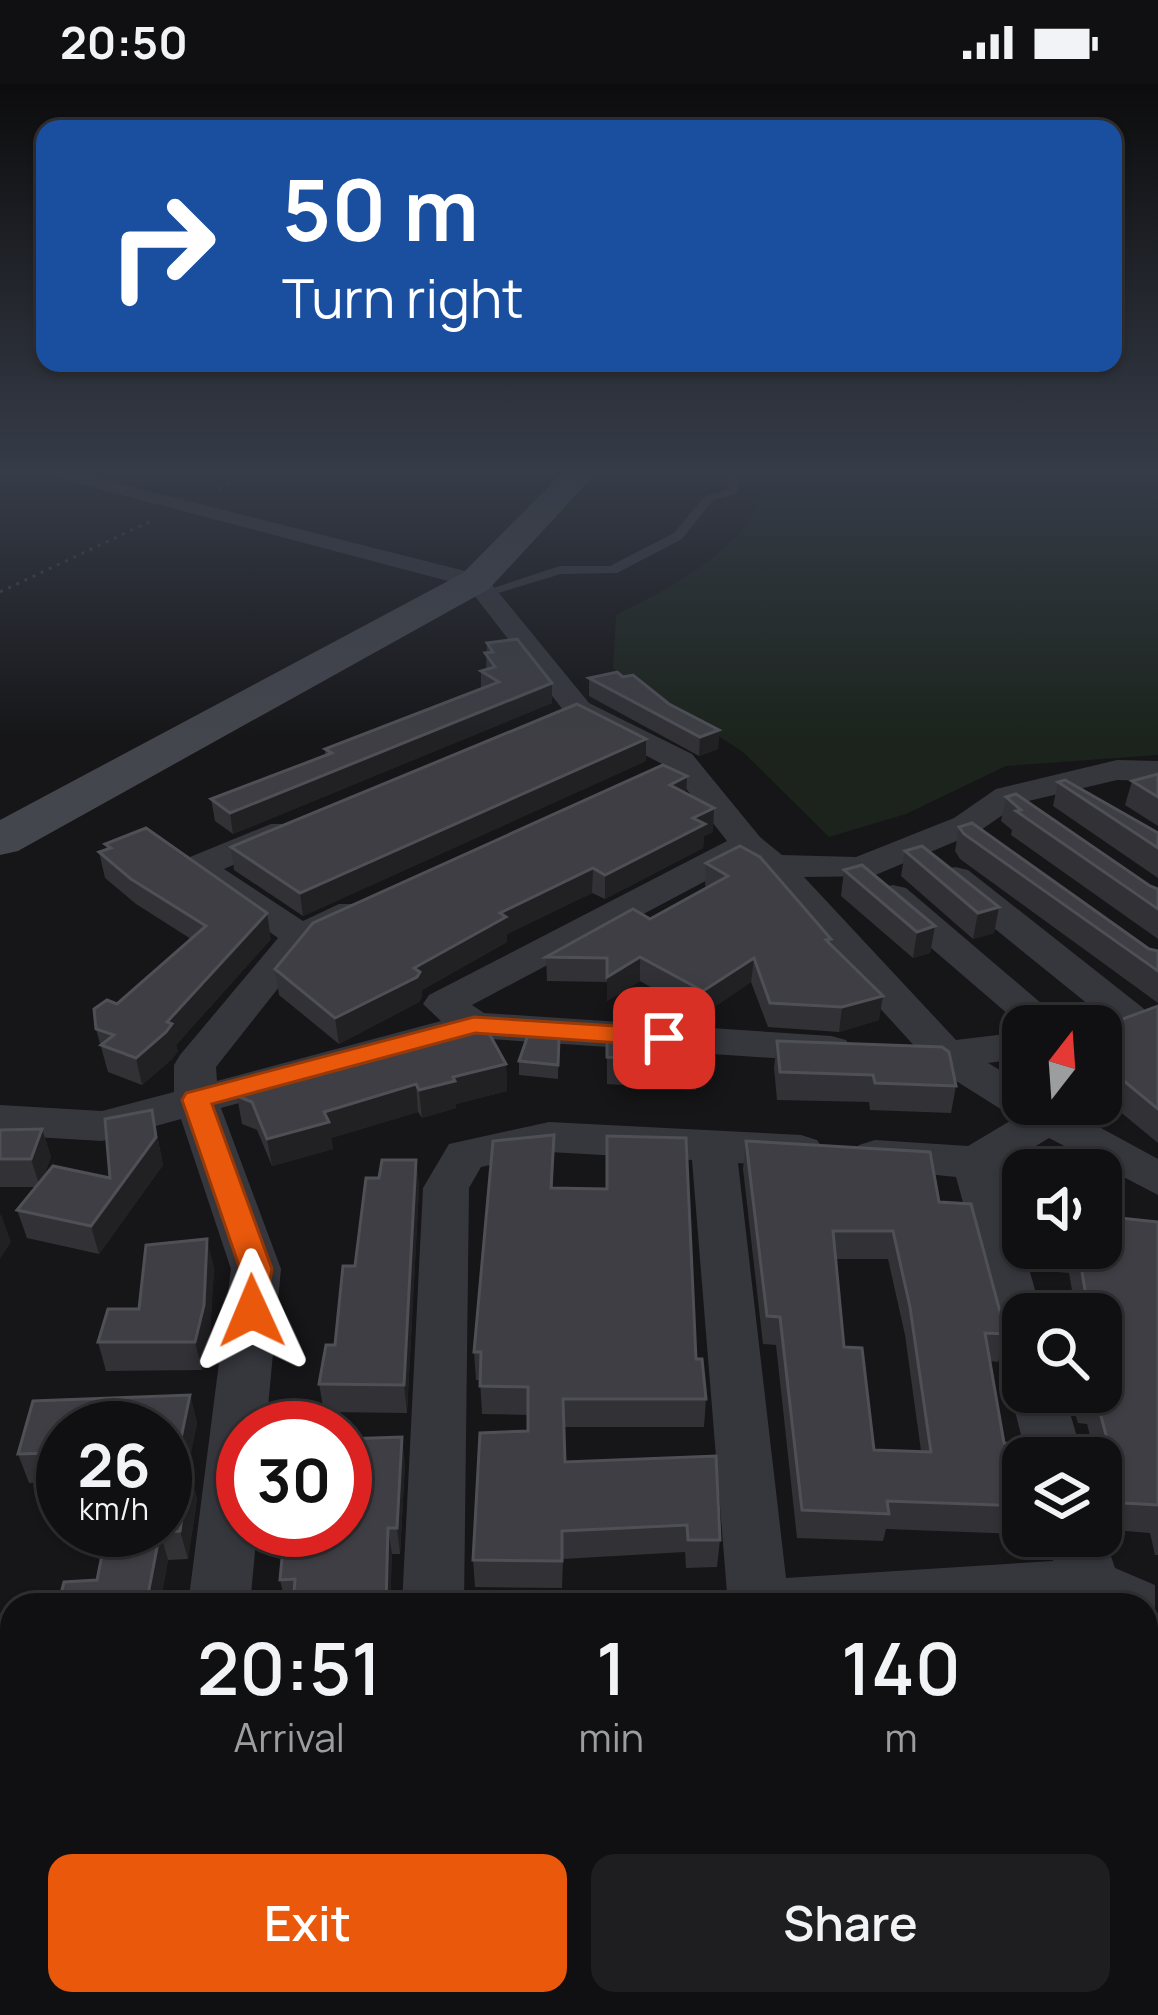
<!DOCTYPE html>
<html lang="en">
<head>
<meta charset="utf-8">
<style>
  :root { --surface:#101012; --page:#1e1e20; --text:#f1f3f6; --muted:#9c9d9f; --line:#303032; --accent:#ea580c }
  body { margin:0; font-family:Manrope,sans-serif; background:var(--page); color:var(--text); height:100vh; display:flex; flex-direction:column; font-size:45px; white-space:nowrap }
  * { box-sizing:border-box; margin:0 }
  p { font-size:39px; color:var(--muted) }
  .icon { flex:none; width:66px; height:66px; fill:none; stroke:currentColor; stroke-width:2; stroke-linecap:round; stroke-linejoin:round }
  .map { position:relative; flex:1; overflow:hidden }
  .details { position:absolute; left:0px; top:1509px; width:1158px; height:423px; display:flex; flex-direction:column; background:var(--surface); border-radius:36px 36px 0 0; box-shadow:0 3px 9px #0004,0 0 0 3px var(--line) }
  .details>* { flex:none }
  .top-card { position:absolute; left:36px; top:36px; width:1086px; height:252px; border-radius:24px; box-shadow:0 3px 9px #0004,0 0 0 3px var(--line); background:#1a4fa0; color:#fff; overflow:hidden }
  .needle { width:78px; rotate:17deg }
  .buttons { position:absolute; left:1002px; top:921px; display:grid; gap:24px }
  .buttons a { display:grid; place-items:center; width:120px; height:120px; border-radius:24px; background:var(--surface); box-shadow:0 3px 9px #0004,0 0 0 3px var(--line); font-size:60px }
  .speed { position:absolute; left:36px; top:1317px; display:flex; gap:24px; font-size:60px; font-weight:700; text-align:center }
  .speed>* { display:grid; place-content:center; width:156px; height:156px; border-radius:50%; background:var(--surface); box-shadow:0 3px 9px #0004,0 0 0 3px var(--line); line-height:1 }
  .speed small { font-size:30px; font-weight:400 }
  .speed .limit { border:18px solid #d22; background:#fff; color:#111 }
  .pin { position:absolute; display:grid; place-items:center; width:102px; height:102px; color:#fff; margin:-51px; border-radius:24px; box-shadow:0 6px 18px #0006 }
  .me { position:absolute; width:132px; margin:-66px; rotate:359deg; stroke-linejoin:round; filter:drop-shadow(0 0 9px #0008) }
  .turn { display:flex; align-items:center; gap:42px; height:252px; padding:0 48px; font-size:54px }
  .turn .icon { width:156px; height:156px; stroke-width:2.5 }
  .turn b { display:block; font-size:84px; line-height:102px }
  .eta { display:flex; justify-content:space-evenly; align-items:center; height:204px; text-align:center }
  .eta b { font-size:72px; font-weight:600; line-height:84px }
  .cta { display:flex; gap:24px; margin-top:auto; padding:24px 48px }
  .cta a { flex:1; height:138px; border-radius:24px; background:var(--accent); color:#fff; font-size:48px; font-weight:600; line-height:138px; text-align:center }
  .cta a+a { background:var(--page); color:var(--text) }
  .status { display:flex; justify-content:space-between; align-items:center; height:84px; padding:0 60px; background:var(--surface); direction:ltr }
  .status svg { height:33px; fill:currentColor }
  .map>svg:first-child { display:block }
</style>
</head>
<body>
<div class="status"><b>20:50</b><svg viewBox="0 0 49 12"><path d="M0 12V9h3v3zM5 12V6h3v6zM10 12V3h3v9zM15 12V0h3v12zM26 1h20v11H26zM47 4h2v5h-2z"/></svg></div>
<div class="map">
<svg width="1158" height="1931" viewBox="0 0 1158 1931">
  <rect width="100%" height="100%" fill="#161618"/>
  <path fill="#1b231c" d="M761 386H1158V671L1006 682 906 730 829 753 743 668 613 584 616 531C664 508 776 451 761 386Z"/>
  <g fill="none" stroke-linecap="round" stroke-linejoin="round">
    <g stroke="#3c3e44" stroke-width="3" stroke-dasharray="3 6" stroke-linecap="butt">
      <polyline points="0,396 15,392"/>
      <polyline points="219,405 259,386"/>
      <polyline points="0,508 153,436"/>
    </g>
    <polygon fill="#36373d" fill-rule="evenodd" points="729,386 741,386 737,410 713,416 682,455 617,489 561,490 485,513 478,509 560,482 610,482 674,449 705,412 727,406"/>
    <g fill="#36373d" fill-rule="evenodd">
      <polygon points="27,386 65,386 485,492 589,619 692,670 760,753 782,771 856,773 954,734 996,705 1117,676 1158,677 1158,697 1117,696 1020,719 978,748 873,792 804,793 956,956 1023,948 1023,974 988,979 1023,1000 1023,1020 1057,1020 1158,1075 1158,1111 1049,1054 1000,1084 1042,1230 1023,1230 1023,1276 1005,1270 956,1093 859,1083 852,1072 859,1061 875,1056 968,1062 1015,1034 937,985 920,981 914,972 918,966 745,776 472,921 484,929 831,952 846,956 852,965 846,974 831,978 475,954 221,1024 281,1185 266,1344 243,1344 243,1446 257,1446 250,1521 188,1521 231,1185 181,1035 102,1057 0,1051 0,1021 102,1027 174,1008 174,981 180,971 278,854 180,783 185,775 271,740 295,740 300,747 295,754 224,785 303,837 339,820 365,820 371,828 365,836 313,860 216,983 217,997 441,937 423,920 429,911 727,757 670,684 567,631 467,502"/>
      <polygon points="955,783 968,786 1143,924 1149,933 1143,942 1129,946 1115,942 942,802 937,794 942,786"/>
      <polygon points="893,801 906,804 1068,942 1023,943 880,820 875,812 880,804"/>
      <polygon points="549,1038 801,1051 817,1056 824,1067 817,1078 801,1083 738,1079 786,1494 1053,1477 1047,1452 1101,1452 1101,1443 1115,1484 1155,1501 1155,1541 1146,1544 1146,1521 728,1521 692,1076 549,1068 481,1083 469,1104 464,1521 402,1521 423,1104 449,1060"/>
      <polygon points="1023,1291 1023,1308 1064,1308 1083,1374 1027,1374 1010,1308"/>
    </g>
    <polygon fill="#44464d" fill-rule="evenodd" points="565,386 599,386 489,505 18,767 0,771 0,736 463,489"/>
  </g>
  <g fill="#313136" fill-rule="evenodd">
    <polygon points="487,559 552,619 233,750 215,737 211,715 325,671 325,665 481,605 481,587 486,586"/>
    <polygon points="623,593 669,620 719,646 718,665 699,672 589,612 589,594"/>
    <polygon points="646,677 303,832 234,786 231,763"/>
    <polygon points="1158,690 1158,742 1125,721 1132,697"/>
    <polygon points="1058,698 1158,749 1158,794 1053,722"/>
    <polygon points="686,709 713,748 704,752 703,764 605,815 592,809 507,850 507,858 422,906 422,913 419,918 339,960 279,911 275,885"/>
    <polygon points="1006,713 1150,802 1158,805 1158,855 1011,751 1012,746 1001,737"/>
    <polygon points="959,743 1149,865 1158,867 1158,919 960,775 955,767"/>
    <polygon points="105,760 271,855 176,961 178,967 172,975 142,1001 108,988 96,945 191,855 136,820 105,794 99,768 107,766"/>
    <polygon points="740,762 830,861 879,936 839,948 768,943 751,898 701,932 640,897 607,917 607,898 547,897 546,873 650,835 707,803 705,802 706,779"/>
    <polygon points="905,767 999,823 994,849 973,855 901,792"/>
    <polygon points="844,786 935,842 930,869 913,874 841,812"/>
    <polygon points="1158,922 1158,1059 1101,1012 1101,943"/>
    <polygon points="441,945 506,980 507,1007 456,1020 456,1024 422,1034 418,1028 331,1054 333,1065 272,1082 257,1046 242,1040 237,1012 441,956"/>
    <polygon points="607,946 700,956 696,1006 607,1000"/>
    <polygon points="559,954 558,995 519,991 519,977"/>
    <polygon points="777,957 956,1002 951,1029 870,1026 869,1018 777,1016 774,984"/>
    <polygon points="152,1026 163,1081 99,1170 27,1154 17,1126 36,1103 0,1103 0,1046 42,1045 51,1073 43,1094 110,1094"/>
    <polygon points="554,1051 553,1104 696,1275 706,1315 704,1343 564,1343 565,1378 720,1456 717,1483 686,1484 685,1468 563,1475 562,1504 475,1503 473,1476 528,1347 528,1331 482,1330 480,1296 476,1296 474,1268"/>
    <path d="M746 1057 939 1118 1006 1250 998 1278 990 1277 1004 1359 1023 1402V1436L1018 1450 886 1445 883 1457 797 1454 776 1261 763 1260 743 1085ZM836 1175H888L905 1251 921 1367 874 1366 844 1263Z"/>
    <polygon points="416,1076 419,1103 407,1329 324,1328 319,1300 335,1261 379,1094"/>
    <polygon points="1158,1138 1158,1471 1155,1471 1150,1449 1113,1446 1101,1396 1101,1374 1096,1374 1087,1340 1078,1339 1068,1308 1101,1308 1101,1230 1076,1230 1069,1189 1034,1186 1028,1164 1101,1164"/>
    <polygon points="214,1183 210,1250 202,1286 106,1287 98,1258 139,1225"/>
    <polygon points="190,1311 197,1339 187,1387 189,1387 197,1415 188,1475 168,1476 160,1521 58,1521 64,1498 97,1496 107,1446 165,1446 165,1344 63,1344 63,1429 59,1429 48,1401 49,1398 29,1399 18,1370 33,1317"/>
    <polygon points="405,1379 400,1470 392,1470 390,1521 286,1521 280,1496 311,1461"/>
    <polygon points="1146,1568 1158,1573 1158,1682 1152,1680 1155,1669 1146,1665"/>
    <polygon points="12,1659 12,1744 3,1782 0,1782 0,1660"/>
    <polygon points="1003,1920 1128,1920 1115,1931 1012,1931"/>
  </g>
  <g fill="#212124">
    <polygon points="552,599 552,619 233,750 230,729"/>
    <polygon points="719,646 718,665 699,672 700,653"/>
    <polygon points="646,655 646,677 303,832 300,809"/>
    <polygon points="687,692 686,715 670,701"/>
    <polygon points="714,724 713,748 704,752 703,764 605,815 605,791 693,734"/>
    <polygon points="593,784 592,809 507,850 507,858 422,906 422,913 419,918 339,960 335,934 500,829"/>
    <polygon points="999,823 994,849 973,855 978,829"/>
    <polygon points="267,829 271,855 176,961 178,967 172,975 142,1001 136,974"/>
    <polygon points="935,842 930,869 913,874 917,848"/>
    <polygon points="640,873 640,897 607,917 607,893"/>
    <polygon points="754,874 751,898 701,932 703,907"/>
    <polygon points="883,912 879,936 839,948 842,923"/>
    <polygon points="506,980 507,1007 456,1020 456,1024 422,1034 419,1006 453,993"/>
    <polygon points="416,1000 418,1028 331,1054 333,1065 272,1082 267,1055 324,1028"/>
    <polygon points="152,1026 163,1081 99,1170 91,1142"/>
    <polygon points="42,1045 51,1073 40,1103 31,1075"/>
    <polygon points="416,1076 419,1103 407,1329 404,1301"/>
    <polygon points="1,1130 11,1158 0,1175 0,1132"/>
    <polygon points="207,1155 214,1183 210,1250 202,1286 195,1258"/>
    <polygon points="190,1311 197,1339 182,1416 174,1388"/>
    <polygon points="402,1353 405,1379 400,1470 397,1444"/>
    <polygon points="189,1387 197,1415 188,1475 180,1447"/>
    <polygon points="388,1444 392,1470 390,1521 386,1521"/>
    <polygon points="160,1448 168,1476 160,1521 146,1521"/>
    <polygon points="4,1696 12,1712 12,1744 3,1782 0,1777 0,1712"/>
    <polygon points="1158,1878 1158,1895 1146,1905 1146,1888"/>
    <polygon points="1108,1920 1128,1920 1115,1931 1095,1931"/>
  </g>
  <g fill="#3e3e44" stroke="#4e5056" stroke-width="3" fill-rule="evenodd">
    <polygon points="517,555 552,599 230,729 211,715 332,669 325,665 499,598 481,587 495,583 485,569 493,568 487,559"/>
    <polygon points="617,588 623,593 633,591 669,620 719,646 700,653 589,594"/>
    <polygon points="577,620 646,655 300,809 231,763"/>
    <polygon points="663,681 687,692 670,701 714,724 693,734 705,740 605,791 593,784 500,829 506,833 414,884 420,888 417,893 335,934 275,885 313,839"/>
    <polygon points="1158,690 1158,713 1132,697"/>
    <polygon points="1065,696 1158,749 1158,764 1058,698"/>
    <polygon points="1016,710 1150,802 1158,805 1158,825 1016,727 1021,726 1006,713"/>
    <polygon points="972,739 1149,865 1158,867 1158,887 964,750 959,743"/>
    <polygon points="146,744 267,829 167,938 172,940 166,948 136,974 101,961 114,951 96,945 94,925 107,916 117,920 206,842 131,795 99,768 111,764 105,760"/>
    <polygon points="740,762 760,773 831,855 826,856 883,912 842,923 770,919 754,874 703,907 640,873 607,893 607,874 546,873 633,825 650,835 728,792 706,779"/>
    <polygon points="922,762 999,823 978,829 905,767"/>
    <polygon points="862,781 935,842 917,848 844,786"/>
    <polygon points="1158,922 1158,1025 1101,978 1101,943"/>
    <polygon points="481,935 506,980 453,993 455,997 419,1006 416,1000 324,1028 329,1038 267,1055 252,1018 237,1012 385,967 387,970 446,955 441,945"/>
    <polygon points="607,946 700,956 698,979 607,973"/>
    <polygon points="528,951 559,954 558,981 519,977"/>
    <polygon points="777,957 942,963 949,968 956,1002 875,999 873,991 780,988"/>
    <polygon points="152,1026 156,1053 91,1142 17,1126 53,1082 110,1094 105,1035"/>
    <polygon points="42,1045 31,1075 0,1075 0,1046"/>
    <polygon points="554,1051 551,1104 607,1105 607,1052 686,1054 696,1275 702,1275 706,1315 563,1315 565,1378 716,1372 720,1456 688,1456 687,1441 562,1447 562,1477 473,1476 480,1349 528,1347 528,1303 480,1302 481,1268 474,1268 493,1057"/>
    <path d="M746 1057 930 1068 939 1118 971 1120 1006 1250 985 1249 1004 1359 1014 1360 1023 1402V1422L887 1417 889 1430 802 1426 780 1233 767 1232ZM833 1147H893L910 1223 931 1368 874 1366 862 1264 844 1263Z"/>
    <polygon points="382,1076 416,1076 404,1301 319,1300 326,1261 335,1261 343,1182 355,1182 366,1094 379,1094"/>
    <polygon points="1101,1132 1158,1138 1158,1421 1124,1419 1096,1313 1087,1312 1086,1308 1101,1308 1101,1230 1089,1230 1078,1164 1101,1164"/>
    <polygon points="207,1155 204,1221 195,1258 98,1258 108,1225 139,1225 146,1161"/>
    <polygon points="190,1311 174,1388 189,1387 180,1447 160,1448 146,1521 58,1521 64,1498 97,1496 107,1446 165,1446 165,1344 63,1344 63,1400 48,1401 57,1369 18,1370 33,1317"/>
    <polygon points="402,1353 397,1444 388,1444 386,1521 293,1521 295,1495 280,1496 283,1463 311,1461 313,1446 345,1446 345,1355"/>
    <polygon points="1146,1568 1158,1573 1158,1638 1146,1632"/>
    <polygon points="12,1659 12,1695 4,1696 0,1712 0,1660"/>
    <polygon points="1158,1759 1158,1878 1146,1888 1146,1769"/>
    <polygon points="1047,1920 1108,1920 1095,1931 1056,1931"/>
  </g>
  <linearGradient id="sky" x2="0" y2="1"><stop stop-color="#0c0c0d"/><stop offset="0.59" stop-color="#363c48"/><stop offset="1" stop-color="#363c48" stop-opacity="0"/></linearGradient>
  <rect width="1158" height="657" fill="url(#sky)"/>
  <polygon fill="#ea580c" stroke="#983908" stroke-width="3" points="474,933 664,945 677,954 664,962 475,949 212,1020 272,1185 263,1236 252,1239 240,1236 235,1227 240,1185 182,1016 186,1009"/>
</svg>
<div class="buttons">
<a><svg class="needle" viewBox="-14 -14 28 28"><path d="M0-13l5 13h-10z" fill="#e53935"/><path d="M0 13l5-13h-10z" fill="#9c9d9f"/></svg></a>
<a><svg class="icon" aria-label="sound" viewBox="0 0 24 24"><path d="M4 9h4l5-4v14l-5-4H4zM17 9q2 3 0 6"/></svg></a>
<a><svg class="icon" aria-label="search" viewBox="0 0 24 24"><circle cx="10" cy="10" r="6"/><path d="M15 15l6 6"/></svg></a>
<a><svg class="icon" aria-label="layers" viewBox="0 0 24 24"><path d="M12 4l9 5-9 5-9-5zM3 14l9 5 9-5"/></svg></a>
</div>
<div class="speed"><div>26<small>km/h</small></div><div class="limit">30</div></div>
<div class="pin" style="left:664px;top:954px;background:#d93025"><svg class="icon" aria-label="arrive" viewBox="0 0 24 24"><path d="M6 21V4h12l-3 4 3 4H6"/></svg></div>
<svg class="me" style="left:252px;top:1227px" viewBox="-20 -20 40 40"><path d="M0-17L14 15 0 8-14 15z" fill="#ea580c" stroke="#fff" stroke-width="4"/></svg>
<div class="top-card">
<div class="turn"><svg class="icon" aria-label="right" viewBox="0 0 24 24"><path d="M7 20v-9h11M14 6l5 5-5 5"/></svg><div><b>50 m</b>Turn right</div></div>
</div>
<section class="details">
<div class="eta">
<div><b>20:51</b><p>Arrival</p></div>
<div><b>1</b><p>min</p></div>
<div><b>140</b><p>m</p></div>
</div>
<div class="cta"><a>Exit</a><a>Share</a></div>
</section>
</div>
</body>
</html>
